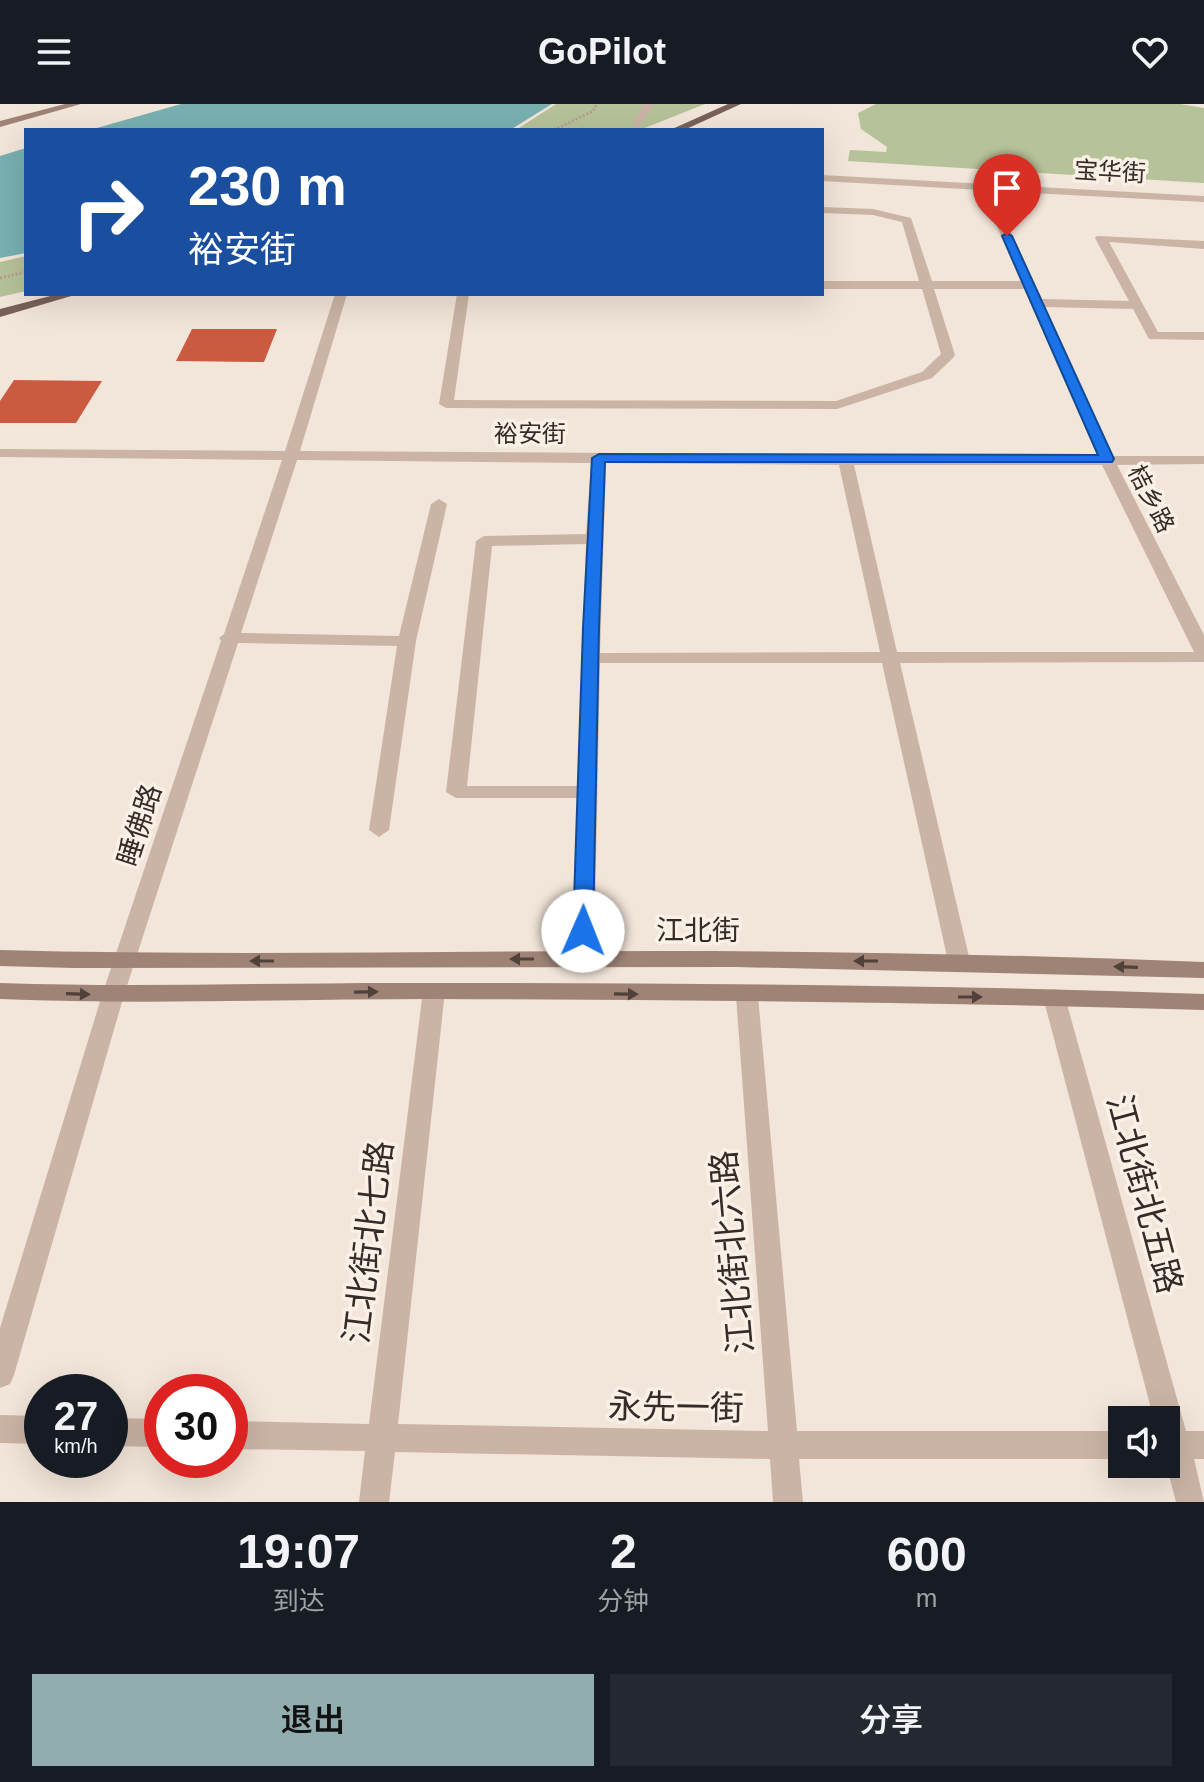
<!DOCTYPE html>
<html lang="zh">
<head>
<meta charset="utf-8">
<style>
  :root { --surface:#171b24; --page:#242831; --text:#f1f3f6; --muted:#9ea1a6; --accent:#91adaf }
  body { margin:0; font-family:Arial,"Noto Sans SC",sans-serif; background:var(--page); color:var(--text); height:100vh; display:flex; flex-direction:column; font-size:30px; white-space:nowrap }
  * { box-sizing:border-box; margin:0 }
  p { font-size:26px; color:var(--muted) }
  .icon { flex:none; width:44px; height:44px; fill:none; stroke:currentColor; stroke-width:2; stroke-linecap:round; stroke-linejoin:round }
  .map { position:relative; height:1398px; overflow:hidden }
  .sheet { display:flex; flex-direction:column; background:var(--surface); flex:1 }
  .sheet>* { flex:none }
  .top-card { position:absolute; left:24px; top:24px; width:800px; height:168px; border-radius:0px; box-shadow:0 8px 32px #0002; background:#1a4fa0; color:#fff; overflow:hidden }
  .controls { position:absolute; left:1108px; top:1302px; display:grid; gap:16px }
  .controls a { display:grid; place-items:center; width:72px; height:72px; border-radius:0px; background:var(--surface); box-shadow:0 8px 32px #0002; font-size:40px }
  .speed { position:absolute; left:24px; top:1270px; display:flex; gap:16px; font-size:40px; font-weight:700; text-align:center }
  .speed>* { display:grid; place-content:center; width:104px; height:104px; border-radius:50%; background:var(--surface); box-shadow:0 8px 32px #0002; line-height:1 }
  .speed small { font-size:20px; font-weight:400 }
  .speed .limit { border:12px solid #d22; background:#fff; color:#111 }
  .pin { position:absolute; display:grid; place-items:center; width:68px; height:68px; color:#fff; margin:-82px -34px; border-radius:50% 50% 50% 0; rotate:-45deg; box-shadow:0 0 8px #0007 }
  .pin .icon { rotate:45deg }
  .me { position:absolute; width:88px; margin:-44px; rotate:1deg; stroke-linejoin:round; filter:drop-shadow(0 0 6px #0008) }
  .turn { display:flex; align-items:center; gap:28px; height:168px; padding:0 32px; font-size:36px }
  .turn .icon { width:104px; height:104px; stroke-width:2.5 }
  .turn b { display:block; font-size:56px; line-height:68px }
  .eta { display:flex; justify-content:space-evenly; align-items:center; height:136px; text-align:center }
  .eta b { font-size:48px; font-weight:600; line-height:56px }
  .button { display:flex; gap:16px; margin-top:auto; padding:16px 32px }
  .button a { flex:1; height:92px; border-radius:0px; background:var(--accent); color:#111; font-size:32px; font-weight:600; line-height:92px; text-align:center }
  .button a+a { background:var(--page); color:var(--text) }
  header { display:flex; justify-content:space-between; align-items:center; height:104px; padding:0 32px; background:var(--surface); font-size:36px; font-weight:600 }
  .map>svg:first-child { display:block }
</style>
</head>
<body>
<header><svg class="icon" aria-label="menu" viewBox="0 0 24 24"><path d="M4 6h16M4 12h16M4 18h16"/></svg>GoPilot<svg class="icon" aria-label="heart" viewBox="0 0 24 24"><path d="M12 20l-8-8c-3-5 5-10 8-4 3-6 11-1 8 4z"/></svg></header>
<div class="map">
<svg width="1204" height="1398" viewBox="0 0 1204 1398">
  <rect width="100%" height="100%" fill="#f2e5d9"/>
  <g fill="#b6c299">
    <polygon points="556,0 705,0 640,26 516,26"/>
    <polygon points="876,0 1180,0 1204,4 1204,79 848,57 850,46 886,48 887,43 861,25 858,9"/>
    <polygon points="26,152 26,187 0,193 0,158"/>
  </g>
  <g fill="#78b0b0">
    <polygon points="181,0 552,0 510,26 90,26"/>
    <polygon points="26,44 26,149 0,154 0,52"/>
  </g>
  <g fill="#ca5a40">
    <polygon points="192,225 277,225 264,258 176,257"/>
    <polygon points="14,276 102,277 76,319 0,319 0,297"/>
  </g>
  <g fill="none" stroke-linecap="round" stroke-linejoin="round">
    <g stroke="#b69e8f" stroke-width="3" stroke-dasharray="2 2" stroke-linecap="butt">
      <polyline points="554,26 593,7 597,0"/>
      <polyline points="0,174 26,168"/>
    </g>
    <polygon fill="#cbb4a5" fill-rule="evenodd" points="644,0 654,0 639,23 631,23"/>
    <g fill="#cbb4a5" fill-rule="evenodd">
      <path d="M822 71 1204 92V98L992 87 1042 195 1129 197 1095 134 1097 132 1204 137V145L1109 138 1158 228H1204V236L1149 235 1133 205 1045 203 1113 352H1204V360L1117 361 1204 531V558L900 559 970 857 967 863H951L948 857 882 559H600L594 855 591 861H575L572 855 577 694H456L446 688 476 437 484 432 586 430 591 359 297 356 241 529 399 532 431 400 439 395 447 400 416 537 389 726 379 733 369 726 397 542 238 539 124 891 14 1271 10 1280 0 1284V1224L102 891 221 537 219 534 224 530 282 356 0 353V345L285 347 335 190H347L300 347 1098 352 1024 185H934L955 251 953 254 932 274 837 305 446 304 439 300 457 190H469L454 296 836 297 922 268 941 250 922 185H822V177H919L902 118 873 111 822 109V103L873 105 911 114 932 177H1021L981 86 822 77ZM606 359 839 361 880 548 600 549ZM854 361H1102L1194 548H897ZM586 440 578 682H467L492 442Z"/>
      <polygon points="434,879 442,881 445,887 398,1320 768,1327 736,892 739,886 747,884 755,886 758,892 797,1327 1122,1327 1122,1355 799,1355 803,1398 773,1398 770,1355 395,1348 389,1398 359,1398 365,1347 230,1345 230,1317 369,1320 423,887 426,881"/>
      <polygon points="1054,885 1062,887 1065,893 1186,1327 1204,1327 1204,1355 1194,1355 1204,1398 1176,1398 1166,1360 1166,1316 1154,1316 1043,893 1046,887"/>
      <polygon points="0,1311 42,1312 42,1340 0,1339"/>
      <polygon points="110,1314 162,1315 162,1343 110,1342"/>
    </g>
    <g fill="#9e8376" fill-rule="evenodd">
      <polygon points="65,0 81,0 0,23 0,17"/>
      <path d="M0 846C220 852 440 847 660 847 841 847 1023 851 1204 858V874L737 863 73 864 0 862Z"/>
      <path d="M0 879C145 884 290 878 436 879 692 879 948 881 1204 890V906C948 898 692 896 436 895 290 895 145 901 0 895Z"/>
    </g>
    <g fill="#796157" fill-rule="evenodd">
      <polygon points="728,0 741,0 684,26 670,26"/>
      <polygon points="58,190 78,190 0,213 0,205"/>
    </g>
  </g>
  <defs><path id="oneway-solid" d="M-6-.8H1V-3.2L6.5 0L1 3.2V.8H-6Z" transform="scale(2)"/></defs>
  <g fill="#50413b">
    <use href="#oneway-solid" transform="translate(522 855) rotate(180)"/>
    <use href="#oneway-solid" transform="translate(262 857) rotate(180)"/>
    <use href="#oneway-solid" transform="translate(866 857) rotate(-180)"/>
    <use href="#oneway-solid" transform="translate(1126 863) rotate(-178)"/>
    <use href="#oneway-solid" transform="translate(366 888) rotate(-1)"/>
    <use href="#oneway-solid" transform="translate(78 890) rotate(2)"/>
    <use href="#oneway-solid" transform="translate(626 890) rotate(1)"/>
    <use href="#oneway-solid" transform="translate(970 893)"/>
  </g>
  <polygon fill="#1a73e8" stroke="#114b97" stroke-width="2" points="1007,129 1012,132 1114,355 1112,358 605,358 599,524 593,827 583,834 576,832 573,827 583,524 592,354 599,350 1098,351 1002,132"/>
  <g text-anchor="middle" stroke-width="7" stroke-linejoin="round" paint-order="stroke">
    <g font-size="24" fill="#362b27" stroke="#faf0e6">
      <text transform="translate(1110 68) rotate(3)" y="8">宝华街</text>
      <text x="530" y="338">裕安街</text>
      <text transform="translate(1151 395) rotate(63)" y="8">桔乡路</text>
    </g>
    <g font-size="28" fill="#362b27" stroke="#faf0e6">
      <text transform="translate(139 721) rotate(-72)" y="10">睡佛路</text>
      <text x="698" y="836">江北街</text>
    </g>
    <g font-size="34" fill="#362b27" stroke="#faf0e6">
      <text transform="translate(1145 1090) rotate(75)" y="12">江北街北五路</text>
      <text transform="translate(368 1138) rotate(-83)" y="12">江北街北七路</text>
      <text transform="translate(732 1148) rotate(-95)" y="12">江北街北六路</text>
      <text transform="translate(676 1303) rotate(1)" y="12">永先一街</text>
    </g>
  </g>
</svg>
<div class="controls">
<a><svg class="icon" aria-label="sound" viewBox="0 0 24 24"><path d="M4 9h4l5-4v14l-5-4H4zM17 9q2 3 0 6"/></svg></a>
</div>
<div class="speed"><div>27<small>km/h</small></div><div class="limit">30</div></div>
<div class="pin" style="left:1007px;top:132px;background:#d93025"><svg class="icon" aria-label="arrive" viewBox="0 0 24 24"><path d="M6 21V4h12l-3 4 3 4H6"/></svg></div>
<svg class="me" style="left:583px;top:827px" viewBox="-20 -20 40 40"><circle r="19" fill="#fff"/><path d="M0-13L10 11 0 6-10 11z" fill="#1a73e8"/></svg>
<div class="top-card">
<div class="turn"><svg class="icon" aria-label="right" viewBox="0 0 24 24"><path d="M7 20v-9h11M14 6l5 5-5 5"/></svg><div><b>230 m</b>裕安街</div></div>
</div>
</div>
<section class="sheet">
<div class="eta">
<div><b>19:07</b><p>到达</p></div>
<div><b>2</b><p>分钟</p></div>
<div><b>600</b><p>m</p></div>
</div>
<div class="button"><a>退出</a><a>分享</a></div>
</section>
</body>
</html>
